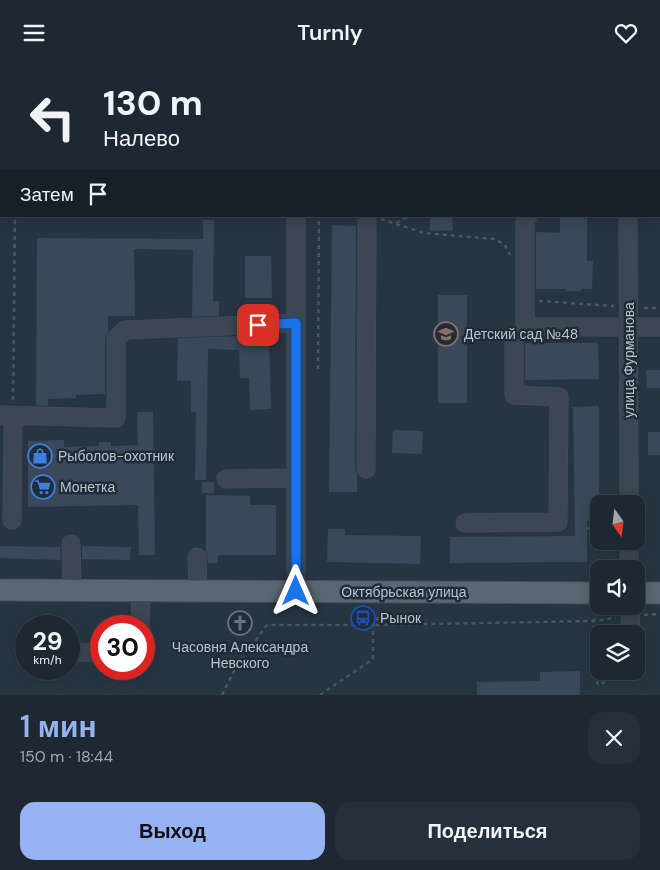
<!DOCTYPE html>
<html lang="ru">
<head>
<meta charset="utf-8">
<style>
  :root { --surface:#1d2832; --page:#25303a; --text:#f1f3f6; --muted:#a0a6ac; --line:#3b444d; --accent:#95b2f1 }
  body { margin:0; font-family:"DM Sans",sans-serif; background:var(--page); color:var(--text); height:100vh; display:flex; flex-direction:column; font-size:19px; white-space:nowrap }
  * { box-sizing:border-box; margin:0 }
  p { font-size:16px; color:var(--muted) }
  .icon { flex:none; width:28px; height:28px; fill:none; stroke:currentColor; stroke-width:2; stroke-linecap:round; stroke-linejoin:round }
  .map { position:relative; height:630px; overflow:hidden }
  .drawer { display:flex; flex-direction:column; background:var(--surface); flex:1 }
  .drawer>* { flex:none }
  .hud { position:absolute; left:0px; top:0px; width:660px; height:152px; box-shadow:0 2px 12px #0003,0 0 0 1px var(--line); background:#1d2832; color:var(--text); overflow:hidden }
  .needle { width:32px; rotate:166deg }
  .buttons { position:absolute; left:590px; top:430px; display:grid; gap:10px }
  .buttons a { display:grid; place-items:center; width:55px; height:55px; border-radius:10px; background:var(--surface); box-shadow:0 2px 12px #0003,0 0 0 1px var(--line); font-size:25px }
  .speed { position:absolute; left:15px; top:550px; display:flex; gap:10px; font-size:25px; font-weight:700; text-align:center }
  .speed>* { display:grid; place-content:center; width:65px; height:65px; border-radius:50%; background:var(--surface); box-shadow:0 2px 12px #0003,0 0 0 1px var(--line); line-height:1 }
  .speed small { font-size:12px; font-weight:400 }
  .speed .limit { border:8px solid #d22; background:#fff; color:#111 }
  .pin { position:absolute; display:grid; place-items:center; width:42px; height:42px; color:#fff; margin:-21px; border-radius:10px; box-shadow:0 2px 8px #0006 }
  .me { position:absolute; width:55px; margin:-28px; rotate:0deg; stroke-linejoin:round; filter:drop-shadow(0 0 4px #0008) }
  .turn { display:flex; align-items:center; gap:18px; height:105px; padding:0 20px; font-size:22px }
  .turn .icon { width:65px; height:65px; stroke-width:2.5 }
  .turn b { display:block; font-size:35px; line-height:42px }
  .then { display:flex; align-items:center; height:48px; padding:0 20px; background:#0003; gap:10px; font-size:19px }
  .round { display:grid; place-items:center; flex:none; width:52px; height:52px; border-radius:15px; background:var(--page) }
  .headline { display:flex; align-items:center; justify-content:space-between; height:85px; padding:0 20px }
  h1 { font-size:30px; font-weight:600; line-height:38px; color:var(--accent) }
  .button { display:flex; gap:10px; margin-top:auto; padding:10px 20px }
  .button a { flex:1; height:58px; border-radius:15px; background:var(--accent); color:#111; font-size:20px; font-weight:600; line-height:58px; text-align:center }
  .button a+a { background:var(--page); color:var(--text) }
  header { display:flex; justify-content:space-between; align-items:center; height:65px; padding:0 20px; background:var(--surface); font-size:22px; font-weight:600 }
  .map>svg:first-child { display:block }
</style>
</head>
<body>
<header><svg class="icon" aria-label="menu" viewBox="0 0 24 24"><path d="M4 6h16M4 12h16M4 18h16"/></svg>Turnly<svg class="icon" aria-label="heart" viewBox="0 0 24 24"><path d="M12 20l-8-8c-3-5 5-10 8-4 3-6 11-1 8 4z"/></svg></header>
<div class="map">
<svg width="660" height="630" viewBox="0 0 660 630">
  <rect width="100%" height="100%" fill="#273543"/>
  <g fill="#394959">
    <polygon points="430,151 452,151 453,165 430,166"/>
    <polygon points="560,151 587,151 587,196 593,196 592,224 581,224 581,226 566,226 566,224 536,224 536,167 560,168"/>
    <polygon points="203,155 214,155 213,236 219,236 219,251 192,252 193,185 134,184 135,251 108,251 108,267 105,274 105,329 76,330 76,333 48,334 48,341 36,340 37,173 203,174"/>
    <polygon points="332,160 356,161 355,404 357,410 357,427 329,427"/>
    <polygon points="245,191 271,191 272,233 245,233"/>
    <rect x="438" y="230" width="29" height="108"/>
    <polygon points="269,270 271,344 250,345 249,313 240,313 239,285 208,284 206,415 195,415 196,347 191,347 191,316 177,316 178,273"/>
    <polygon points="525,278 598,278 599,314 525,315"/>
    <polygon points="646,305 660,305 660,323 647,323"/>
    <polygon points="599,341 599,456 587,456 587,497 450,498 450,472 575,471 573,342"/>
    <polygon points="137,347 153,347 155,490 139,490 138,440 28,442 28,376 64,375 64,382 99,381 99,377 111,377 111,381 138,380"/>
    <polygon points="393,365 423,366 422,389 392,388"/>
    <rect x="648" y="367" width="12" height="23"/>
    <rect x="202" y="417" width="12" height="11"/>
    <polygon points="206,430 250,431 250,440 276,440 276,490 218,490 218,498 208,498 206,487"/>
    <polygon points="328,464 345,464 345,470 421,471 420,499 327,497"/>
    <polygon points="0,481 60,482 61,495 0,493"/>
    <polygon points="82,481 131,482 130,495 82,494"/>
    <polygon points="230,550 249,550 249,566 231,566"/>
    <polygon points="580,606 580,630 477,630 477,617 540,616 540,607"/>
  </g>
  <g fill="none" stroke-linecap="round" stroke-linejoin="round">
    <g stroke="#45505c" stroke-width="19">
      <g id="minor">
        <polyline points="455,0 532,1"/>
        <polyline points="23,1 23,0"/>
        <polyline points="296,1 296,0"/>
        <polyline points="629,1 629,0"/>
        <polyline points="659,3 660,3"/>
        <polyline points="659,67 660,67"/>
        <polyline points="296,151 296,526"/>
        <polyline points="628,151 629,439"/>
        <polyline points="525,262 660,262"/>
        <polyline points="0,350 116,353 116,274 125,265 296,258"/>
        <polyline points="366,404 367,151"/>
        <polyline points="226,414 296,413"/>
        <polyline points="12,455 13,351"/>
        <polyline points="465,458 558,457 559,332 514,330 514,274 525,262 525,155 528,151"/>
        <polyline points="629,476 629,504"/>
        <polyline points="71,479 72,525"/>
        <polyline points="197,492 198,526"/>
        <polyline points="630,541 631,569"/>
        <polyline points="140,561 141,526"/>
        <polyline points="69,587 101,588"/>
      </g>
    </g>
    <g stroke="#45505c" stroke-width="23">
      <g id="major">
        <polyline points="0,525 599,528"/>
        <polyline points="636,528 660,528"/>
      </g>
    </g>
    <g stroke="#435c5c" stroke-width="2.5" stroke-dasharray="4 4" stroke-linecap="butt">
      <polyline points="324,1 324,0"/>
      <polyline points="0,12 1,12"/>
      <polyline points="381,154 424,168 494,174 504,179 510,190"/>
      <polyline points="396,158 409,151"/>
      <polyline points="539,236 614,241"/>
      <polyline points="644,243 660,243"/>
      <polyline points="318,304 319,151"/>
      <polyline points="13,335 15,151"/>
      <polyline points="587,463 599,465"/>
      <polyline points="595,545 591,595 598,620 623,609"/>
      <polyline points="644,550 660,549"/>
      <polyline points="222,630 236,602 267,560 373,560 593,556 616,553"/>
      <polyline points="320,630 373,594 373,560 385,544"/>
    </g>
    <use href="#minor" stroke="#3c4753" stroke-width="18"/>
    <use href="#major" stroke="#5a6673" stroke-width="21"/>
  </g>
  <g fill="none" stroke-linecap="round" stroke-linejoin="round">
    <g stroke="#114b97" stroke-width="12">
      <polyline id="route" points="258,260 296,258 296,526"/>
    </g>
    <use href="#route" stroke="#1a73e8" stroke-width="9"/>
  </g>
  <defs>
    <g id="school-ring" transform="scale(1.25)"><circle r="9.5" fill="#202c38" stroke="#8d6e63" stroke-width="1.5"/><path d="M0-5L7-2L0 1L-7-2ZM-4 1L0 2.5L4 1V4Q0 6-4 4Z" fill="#8d6e63"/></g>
    <g id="shop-ring" transform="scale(1.25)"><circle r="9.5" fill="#202c38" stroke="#3f7fe0" stroke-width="1.5"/><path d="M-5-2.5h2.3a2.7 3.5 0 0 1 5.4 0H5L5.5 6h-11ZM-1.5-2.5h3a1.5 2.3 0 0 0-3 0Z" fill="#3f7fe0"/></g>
    <g id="supermarket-ring" transform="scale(1.25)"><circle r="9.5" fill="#202c38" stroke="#3f7fe0" stroke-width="1.5"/><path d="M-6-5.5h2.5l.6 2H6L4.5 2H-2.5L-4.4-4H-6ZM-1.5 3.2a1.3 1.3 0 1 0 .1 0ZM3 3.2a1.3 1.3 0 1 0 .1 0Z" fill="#3f7fe0"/></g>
    <g id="bus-ring" transform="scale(1.25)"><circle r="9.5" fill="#202c38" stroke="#1a4fb4" stroke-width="1.5"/><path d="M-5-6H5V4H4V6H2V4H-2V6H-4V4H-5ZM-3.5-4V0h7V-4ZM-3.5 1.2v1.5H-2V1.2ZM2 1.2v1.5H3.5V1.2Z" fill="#1a4fb4"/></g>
    <g id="church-ring" transform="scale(1.25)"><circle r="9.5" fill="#202c38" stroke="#6b7280" stroke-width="1.5"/><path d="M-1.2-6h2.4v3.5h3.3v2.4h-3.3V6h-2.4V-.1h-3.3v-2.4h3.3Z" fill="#6b7280"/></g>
  </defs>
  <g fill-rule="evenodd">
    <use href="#school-ring" x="446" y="269"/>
    <use href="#shop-ring" x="40" y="391"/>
    <use href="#supermarket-ring" x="43" y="422"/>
    <use href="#bus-ring" x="363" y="553"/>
    <use href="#church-ring" x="240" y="558"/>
  </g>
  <g text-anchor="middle" stroke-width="5" stroke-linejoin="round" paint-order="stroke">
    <g font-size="14" fill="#b9c2cd" stroke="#202c38" text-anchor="start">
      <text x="464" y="274">Детский сад №48</text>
      <text x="58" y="396">Рыболов-охотник</text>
      <text x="60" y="427">Монетка</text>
      <text x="380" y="558">Рынок</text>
      <text x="240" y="587" text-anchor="middle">Часовня Александра<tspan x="240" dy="16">Невского</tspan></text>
    </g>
    <g font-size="14" fill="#b9c2cd" stroke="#202c38">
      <text transform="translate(629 295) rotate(-90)" y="5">улица Фурманова</text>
      <text x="404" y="532">Октябрьская улица</text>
    </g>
  </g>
</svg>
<div class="buttons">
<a><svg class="needle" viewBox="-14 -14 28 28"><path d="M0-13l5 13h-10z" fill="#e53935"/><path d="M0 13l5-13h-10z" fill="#a0a6ac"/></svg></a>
<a><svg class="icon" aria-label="sound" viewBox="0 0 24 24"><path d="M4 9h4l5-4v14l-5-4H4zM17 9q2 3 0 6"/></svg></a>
<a><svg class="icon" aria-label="layers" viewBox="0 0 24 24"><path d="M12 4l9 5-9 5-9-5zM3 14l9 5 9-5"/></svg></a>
</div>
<div class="speed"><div>29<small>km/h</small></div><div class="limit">30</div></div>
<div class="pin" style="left:258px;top:260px;background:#d93025"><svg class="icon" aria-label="arrive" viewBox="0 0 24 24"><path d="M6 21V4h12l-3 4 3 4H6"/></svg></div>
<svg class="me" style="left:296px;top:526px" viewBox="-20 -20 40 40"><path d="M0-17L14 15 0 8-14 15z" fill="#1a73e8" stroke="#fff" stroke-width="4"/></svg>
<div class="hud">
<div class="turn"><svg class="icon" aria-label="left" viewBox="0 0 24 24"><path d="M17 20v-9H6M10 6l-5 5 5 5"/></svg><div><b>130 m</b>Налево</div></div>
<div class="then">Затем<svg class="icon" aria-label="arrive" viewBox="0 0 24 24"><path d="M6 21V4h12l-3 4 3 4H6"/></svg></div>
</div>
</div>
<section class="drawer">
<div class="headline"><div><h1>1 мин</h1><p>150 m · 18:44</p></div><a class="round"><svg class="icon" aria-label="close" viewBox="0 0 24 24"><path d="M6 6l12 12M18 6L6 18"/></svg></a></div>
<div class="button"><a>Выход</a><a>Поделиться</a></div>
</section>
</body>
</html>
